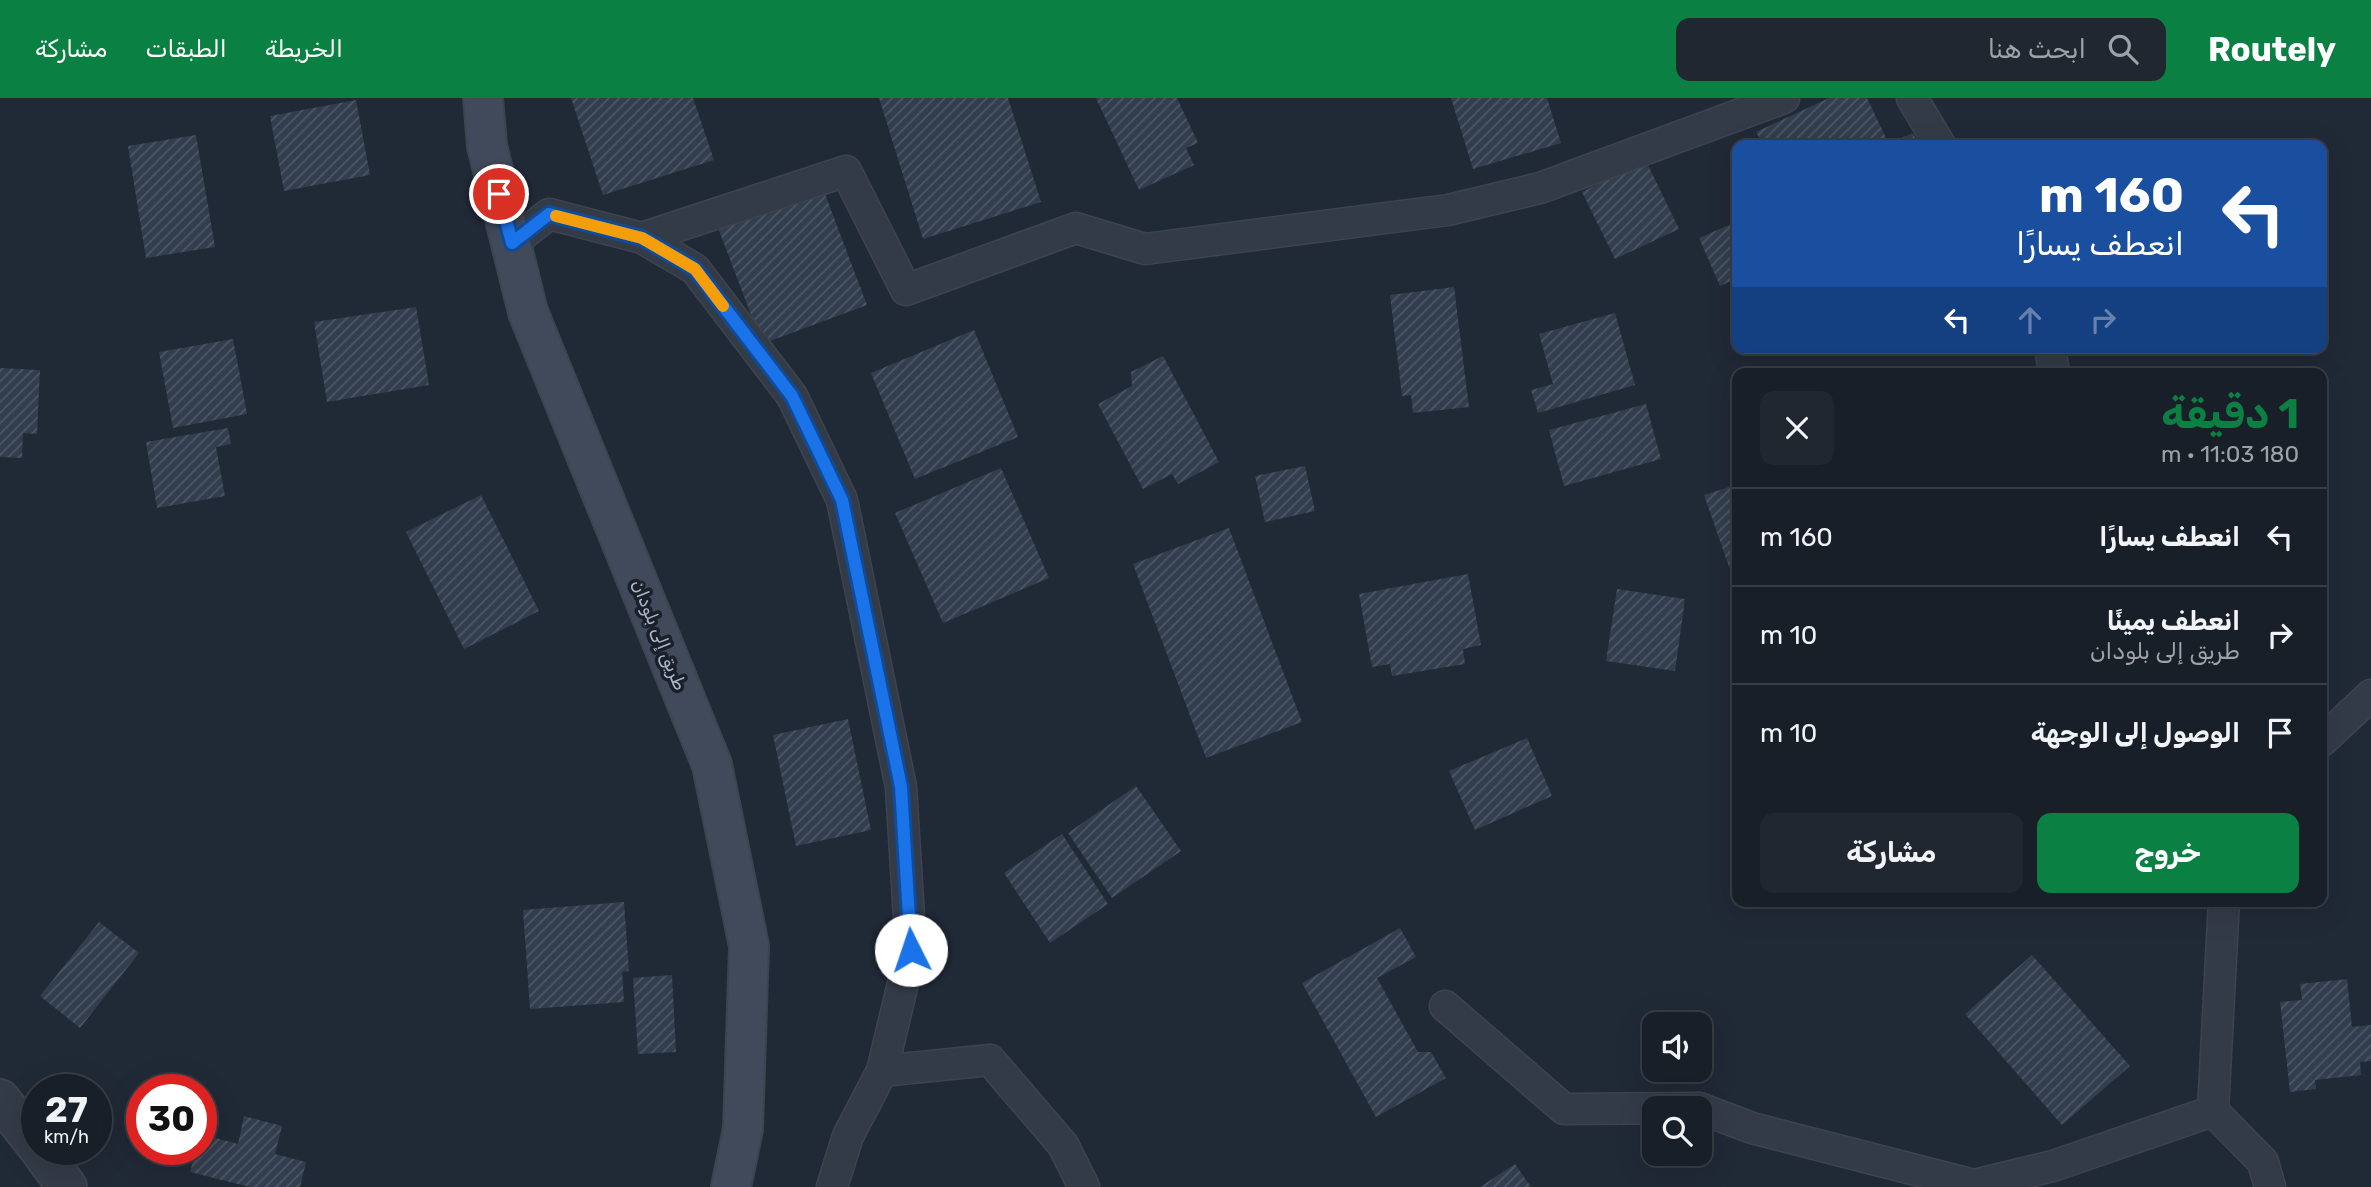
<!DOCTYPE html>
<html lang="ar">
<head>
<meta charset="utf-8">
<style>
  :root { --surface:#181f28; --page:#212730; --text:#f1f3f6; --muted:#9fa2a8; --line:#363d45; --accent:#0b8043 }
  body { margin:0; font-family:Rubik,Cairo,sans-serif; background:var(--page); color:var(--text); direction:rtl; height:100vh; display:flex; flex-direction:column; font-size:26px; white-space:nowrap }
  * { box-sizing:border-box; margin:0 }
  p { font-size:23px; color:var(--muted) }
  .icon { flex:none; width:38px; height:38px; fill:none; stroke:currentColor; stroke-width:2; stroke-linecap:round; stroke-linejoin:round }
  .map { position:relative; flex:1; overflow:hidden; direction:ltr }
  .panel { position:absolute; left:1732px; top:270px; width:595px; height:539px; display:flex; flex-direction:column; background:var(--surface); border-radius:14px; box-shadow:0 7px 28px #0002,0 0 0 2px var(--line); direction:rtl }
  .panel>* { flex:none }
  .guide { position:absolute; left:1732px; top:42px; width:595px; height:214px; border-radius:14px; box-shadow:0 7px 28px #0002,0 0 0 2px var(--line); direction:rtl; background:#1a4fa0; color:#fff; overflow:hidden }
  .controls { position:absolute; left:1642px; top:914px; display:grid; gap:14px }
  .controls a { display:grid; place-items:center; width:70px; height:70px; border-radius:14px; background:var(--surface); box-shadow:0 7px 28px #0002,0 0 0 2px var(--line); font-size:35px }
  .speed { position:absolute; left:21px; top:976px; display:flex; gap:14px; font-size:35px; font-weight:700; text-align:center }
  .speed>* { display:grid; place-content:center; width:91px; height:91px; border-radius:50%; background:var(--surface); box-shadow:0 7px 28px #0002,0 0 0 2px var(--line); line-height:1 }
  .speed small { font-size:18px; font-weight:400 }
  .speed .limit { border:10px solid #d22; background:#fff; color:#111 }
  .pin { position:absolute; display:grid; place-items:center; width:60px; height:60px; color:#fff; margin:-30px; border:4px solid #fff; border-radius:50%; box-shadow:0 2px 7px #0007 }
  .me { position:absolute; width:77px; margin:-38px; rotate:356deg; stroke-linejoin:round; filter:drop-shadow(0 0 5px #0008) }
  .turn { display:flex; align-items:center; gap:24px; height:147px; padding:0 28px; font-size:32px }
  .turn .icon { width:91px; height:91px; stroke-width:2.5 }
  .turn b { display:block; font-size:49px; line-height:60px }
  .lanes { display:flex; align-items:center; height:66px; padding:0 28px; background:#0003; justify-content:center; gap:35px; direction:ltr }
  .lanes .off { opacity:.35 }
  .round { display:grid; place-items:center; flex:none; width:74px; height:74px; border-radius:14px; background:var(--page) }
  .overview { display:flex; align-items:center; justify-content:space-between; height:119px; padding:0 28px }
  h1 { font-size:42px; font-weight:700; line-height:52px; color:var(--accent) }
  .button { display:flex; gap:14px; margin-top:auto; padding:14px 28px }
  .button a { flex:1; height:80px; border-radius:14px; background:var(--accent); color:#fff; font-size:28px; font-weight:700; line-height:80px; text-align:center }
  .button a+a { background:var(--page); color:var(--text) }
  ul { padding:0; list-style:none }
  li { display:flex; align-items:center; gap:21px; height:98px; padding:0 28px; border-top:2px solid var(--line) }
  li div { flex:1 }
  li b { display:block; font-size:26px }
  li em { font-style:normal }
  header { display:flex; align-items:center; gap:42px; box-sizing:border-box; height:98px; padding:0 35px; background:var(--accent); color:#fff }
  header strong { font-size:33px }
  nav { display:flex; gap:38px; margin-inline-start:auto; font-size:24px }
  .search { width:490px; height:63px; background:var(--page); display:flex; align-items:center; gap:18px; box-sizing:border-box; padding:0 24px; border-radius:14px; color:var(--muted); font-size:26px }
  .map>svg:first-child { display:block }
</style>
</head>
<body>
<header>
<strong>Routely</strong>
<div class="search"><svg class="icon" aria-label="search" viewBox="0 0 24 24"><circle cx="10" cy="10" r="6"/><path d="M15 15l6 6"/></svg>ابحث هنا</div>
<nav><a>الخريطة</a><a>الطبقات</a><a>مشاركة</a></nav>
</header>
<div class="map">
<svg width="2371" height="1089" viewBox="0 0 2371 1089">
  <defs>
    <pattern id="building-hatch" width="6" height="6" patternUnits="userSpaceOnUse" patternTransform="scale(1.75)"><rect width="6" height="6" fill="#323d4d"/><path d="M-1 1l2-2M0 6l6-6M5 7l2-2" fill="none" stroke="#4d5765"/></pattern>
  </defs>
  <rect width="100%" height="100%" fill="#202936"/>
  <g fill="url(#building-hatch)">
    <polygon points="571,0 693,0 714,62 603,97"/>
    <polygon points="879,0 1008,0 1041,104 923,141"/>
    <polygon points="1096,0 1177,0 1198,45 1186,50 1194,67 1139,92"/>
    <polygon points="1451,0 1547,0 1561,45 1473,71"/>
    <polygon points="1829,0 1867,0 1888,44 1882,47 1763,47 1756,34"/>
    <polygon points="356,2 370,77 284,93 270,18"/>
    <polygon points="1913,35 1919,47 1886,47"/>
    <polygon points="196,37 215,149 146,160 128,48"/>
    <polygon points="1646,63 1679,131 1615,161 1582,94"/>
    <polygon points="822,88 867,207 762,246 717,127"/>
    <polygon points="1738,123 1738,180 1720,188 1699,140"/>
    <polygon points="1454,189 1469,309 1413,315 1411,297 1402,298 1390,197"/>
    <polygon points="416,209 429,287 327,304 314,224"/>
    <polygon points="1615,215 1635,287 1538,315 1531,292 1553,286 1539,236"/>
    <polygon points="974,232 1018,339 915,381 871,275"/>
    <polygon points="233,241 247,316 173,330 159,254"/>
    <polygon points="1163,258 1219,364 1178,386 1172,376 1143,391 1098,306 1132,288 1131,274"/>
    <polygon points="0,270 40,272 37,336 23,335 22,360 0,359"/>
    <polygon points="1646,306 1661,361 1564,388 1549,332"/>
    <polygon points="228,330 231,346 216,349 225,398 157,410 146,344"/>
    <polygon points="1305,368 1315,413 1265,424 1255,378"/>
    <polygon points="1001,370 1049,480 943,525 895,415"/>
    <polygon points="1738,386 1738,466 1729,469 1704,397"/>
    <polygon points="481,397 539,513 464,551 406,434"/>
    <polygon points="1229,430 1302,624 1206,660 1133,466"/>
    <polygon points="1468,476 1481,547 1463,551 1465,566 1392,578 1390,566 1372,569 1359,496"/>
    <polygon points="1617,491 1685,501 1675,573 1606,563"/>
    <polygon points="848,621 871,732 796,748 773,637"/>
    <polygon points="1527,640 1552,698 1475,732 1449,673"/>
    <polygon points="1136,688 1181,753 1112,800 1068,735"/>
    <polygon points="1062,736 1108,806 1050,845 1004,775"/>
    <polygon points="624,804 629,873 622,874 624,904 530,911 523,812"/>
    <polygon points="99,824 139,855 80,930 40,898"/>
    <polygon points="1400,830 1416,859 1377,880 1418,954 1431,954 1446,980 1376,1019 1302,885"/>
    <polygon points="2032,857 2130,968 2062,1027 1965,916"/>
    <polygon points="672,877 676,954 638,956 633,880"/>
    <polygon points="2347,881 2352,929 2371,927 2371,963 2360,964 2361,977 2315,982 2316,991 2290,994 2280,904 2302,902 2300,886"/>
    <polygon points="244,1018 282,1028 275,1056 306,1064 300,1089 250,1089 190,1074 196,1052 201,1052 201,1036 238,1046"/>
    <polygon points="1515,1066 1531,1089 1480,1089"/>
  </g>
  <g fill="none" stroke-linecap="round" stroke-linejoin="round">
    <g stroke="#3d4450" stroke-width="33">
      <g id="minor">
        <polyline points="1912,0 1940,47"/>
        <polyline points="642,140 846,73 906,192 1076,130 1145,151 1448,112 1540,90 1784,0"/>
        <polyline points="512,145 549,116 642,140 695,171 792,298 842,402 901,689 911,852 882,973"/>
        <polyline points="2050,250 2054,275"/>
        <polyline points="2322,643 2371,597"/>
        <polyline points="1445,908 1564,1011 1698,1010"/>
        <polyline points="1699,1010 1752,1030 1974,1087 2053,1068 2213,1013 2224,803"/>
        <polyline points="2213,1013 2263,1064 2270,1089"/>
        <polyline points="832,1089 848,1038 882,973 990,962 1063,1047 1084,1089"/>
      </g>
    </g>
    <g stroke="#3d4450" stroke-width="42">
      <g id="tertiary">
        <polyline points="0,1001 37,1048"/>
        <polyline points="40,1052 67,1089"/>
      </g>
    </g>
    <g stroke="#3d4450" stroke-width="42">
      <polyline id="secondary" points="483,0 487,48 528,214 712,667 749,848 743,1031 731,1089"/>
    </g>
    <use href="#minor" stroke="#333b47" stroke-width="30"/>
    <use href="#tertiary" stroke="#333b47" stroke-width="38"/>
    <use href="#secondary" stroke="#414a5a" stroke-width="38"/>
  </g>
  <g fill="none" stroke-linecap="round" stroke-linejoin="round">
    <g stroke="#114b97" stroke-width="18">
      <polyline id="route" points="499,96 512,145 549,116 642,140 695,171 792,298 842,402 901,689 911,852"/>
    </g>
    <use href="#route" stroke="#1a73e8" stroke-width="12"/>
    <polyline stroke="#f59e0b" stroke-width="12" points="556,118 642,140 695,171 723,208"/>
  </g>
  <g text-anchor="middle" stroke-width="7" stroke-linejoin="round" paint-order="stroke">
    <g font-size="18" fill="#adb6c4" stroke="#19202b">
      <text transform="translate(659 537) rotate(68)" y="6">طريق إلى بلودان</text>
    </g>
  </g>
</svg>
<div class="controls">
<a><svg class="icon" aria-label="sound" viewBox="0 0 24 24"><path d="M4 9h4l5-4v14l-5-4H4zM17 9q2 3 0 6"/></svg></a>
<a><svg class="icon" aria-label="search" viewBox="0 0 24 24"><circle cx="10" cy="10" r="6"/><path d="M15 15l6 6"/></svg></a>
</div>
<div class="speed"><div>27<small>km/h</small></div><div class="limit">30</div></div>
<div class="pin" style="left:499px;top:96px;background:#d93025"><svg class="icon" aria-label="arrive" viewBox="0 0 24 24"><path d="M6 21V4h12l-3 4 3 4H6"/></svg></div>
<svg class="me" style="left:911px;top:852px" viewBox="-20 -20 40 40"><circle r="19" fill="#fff"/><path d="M0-13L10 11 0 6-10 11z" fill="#1a73e8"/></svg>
<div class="guide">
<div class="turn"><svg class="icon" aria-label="left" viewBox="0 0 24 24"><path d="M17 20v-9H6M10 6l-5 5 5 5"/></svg><div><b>160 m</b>انعطف يسارًا</div></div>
<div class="lanes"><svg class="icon" aria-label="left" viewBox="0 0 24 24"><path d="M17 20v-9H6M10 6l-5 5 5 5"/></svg><svg class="icon off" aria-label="ahead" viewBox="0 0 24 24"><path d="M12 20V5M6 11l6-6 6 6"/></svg><svg class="icon off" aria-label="right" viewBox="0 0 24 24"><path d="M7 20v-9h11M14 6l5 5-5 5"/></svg></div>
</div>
<section class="panel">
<div class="overview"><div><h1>1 دقيقة</h1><p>180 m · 11:03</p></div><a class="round"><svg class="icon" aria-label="close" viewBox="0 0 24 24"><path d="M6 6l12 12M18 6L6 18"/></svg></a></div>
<ul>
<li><svg class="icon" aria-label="left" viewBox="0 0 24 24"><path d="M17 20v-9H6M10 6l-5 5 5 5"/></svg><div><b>انعطف يسارًا</b></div><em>160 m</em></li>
<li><svg class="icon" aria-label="right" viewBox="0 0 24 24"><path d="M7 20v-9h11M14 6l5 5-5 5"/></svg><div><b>انعطف يمينًا</b><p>طريق إلى بلودان</p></div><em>10 m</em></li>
<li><svg class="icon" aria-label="arrive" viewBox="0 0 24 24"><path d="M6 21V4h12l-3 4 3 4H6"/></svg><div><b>الوصول إلى الوجهة</b></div><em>10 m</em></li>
</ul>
<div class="button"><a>خروج</a><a>مشاركة</a></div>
</section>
</div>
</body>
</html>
